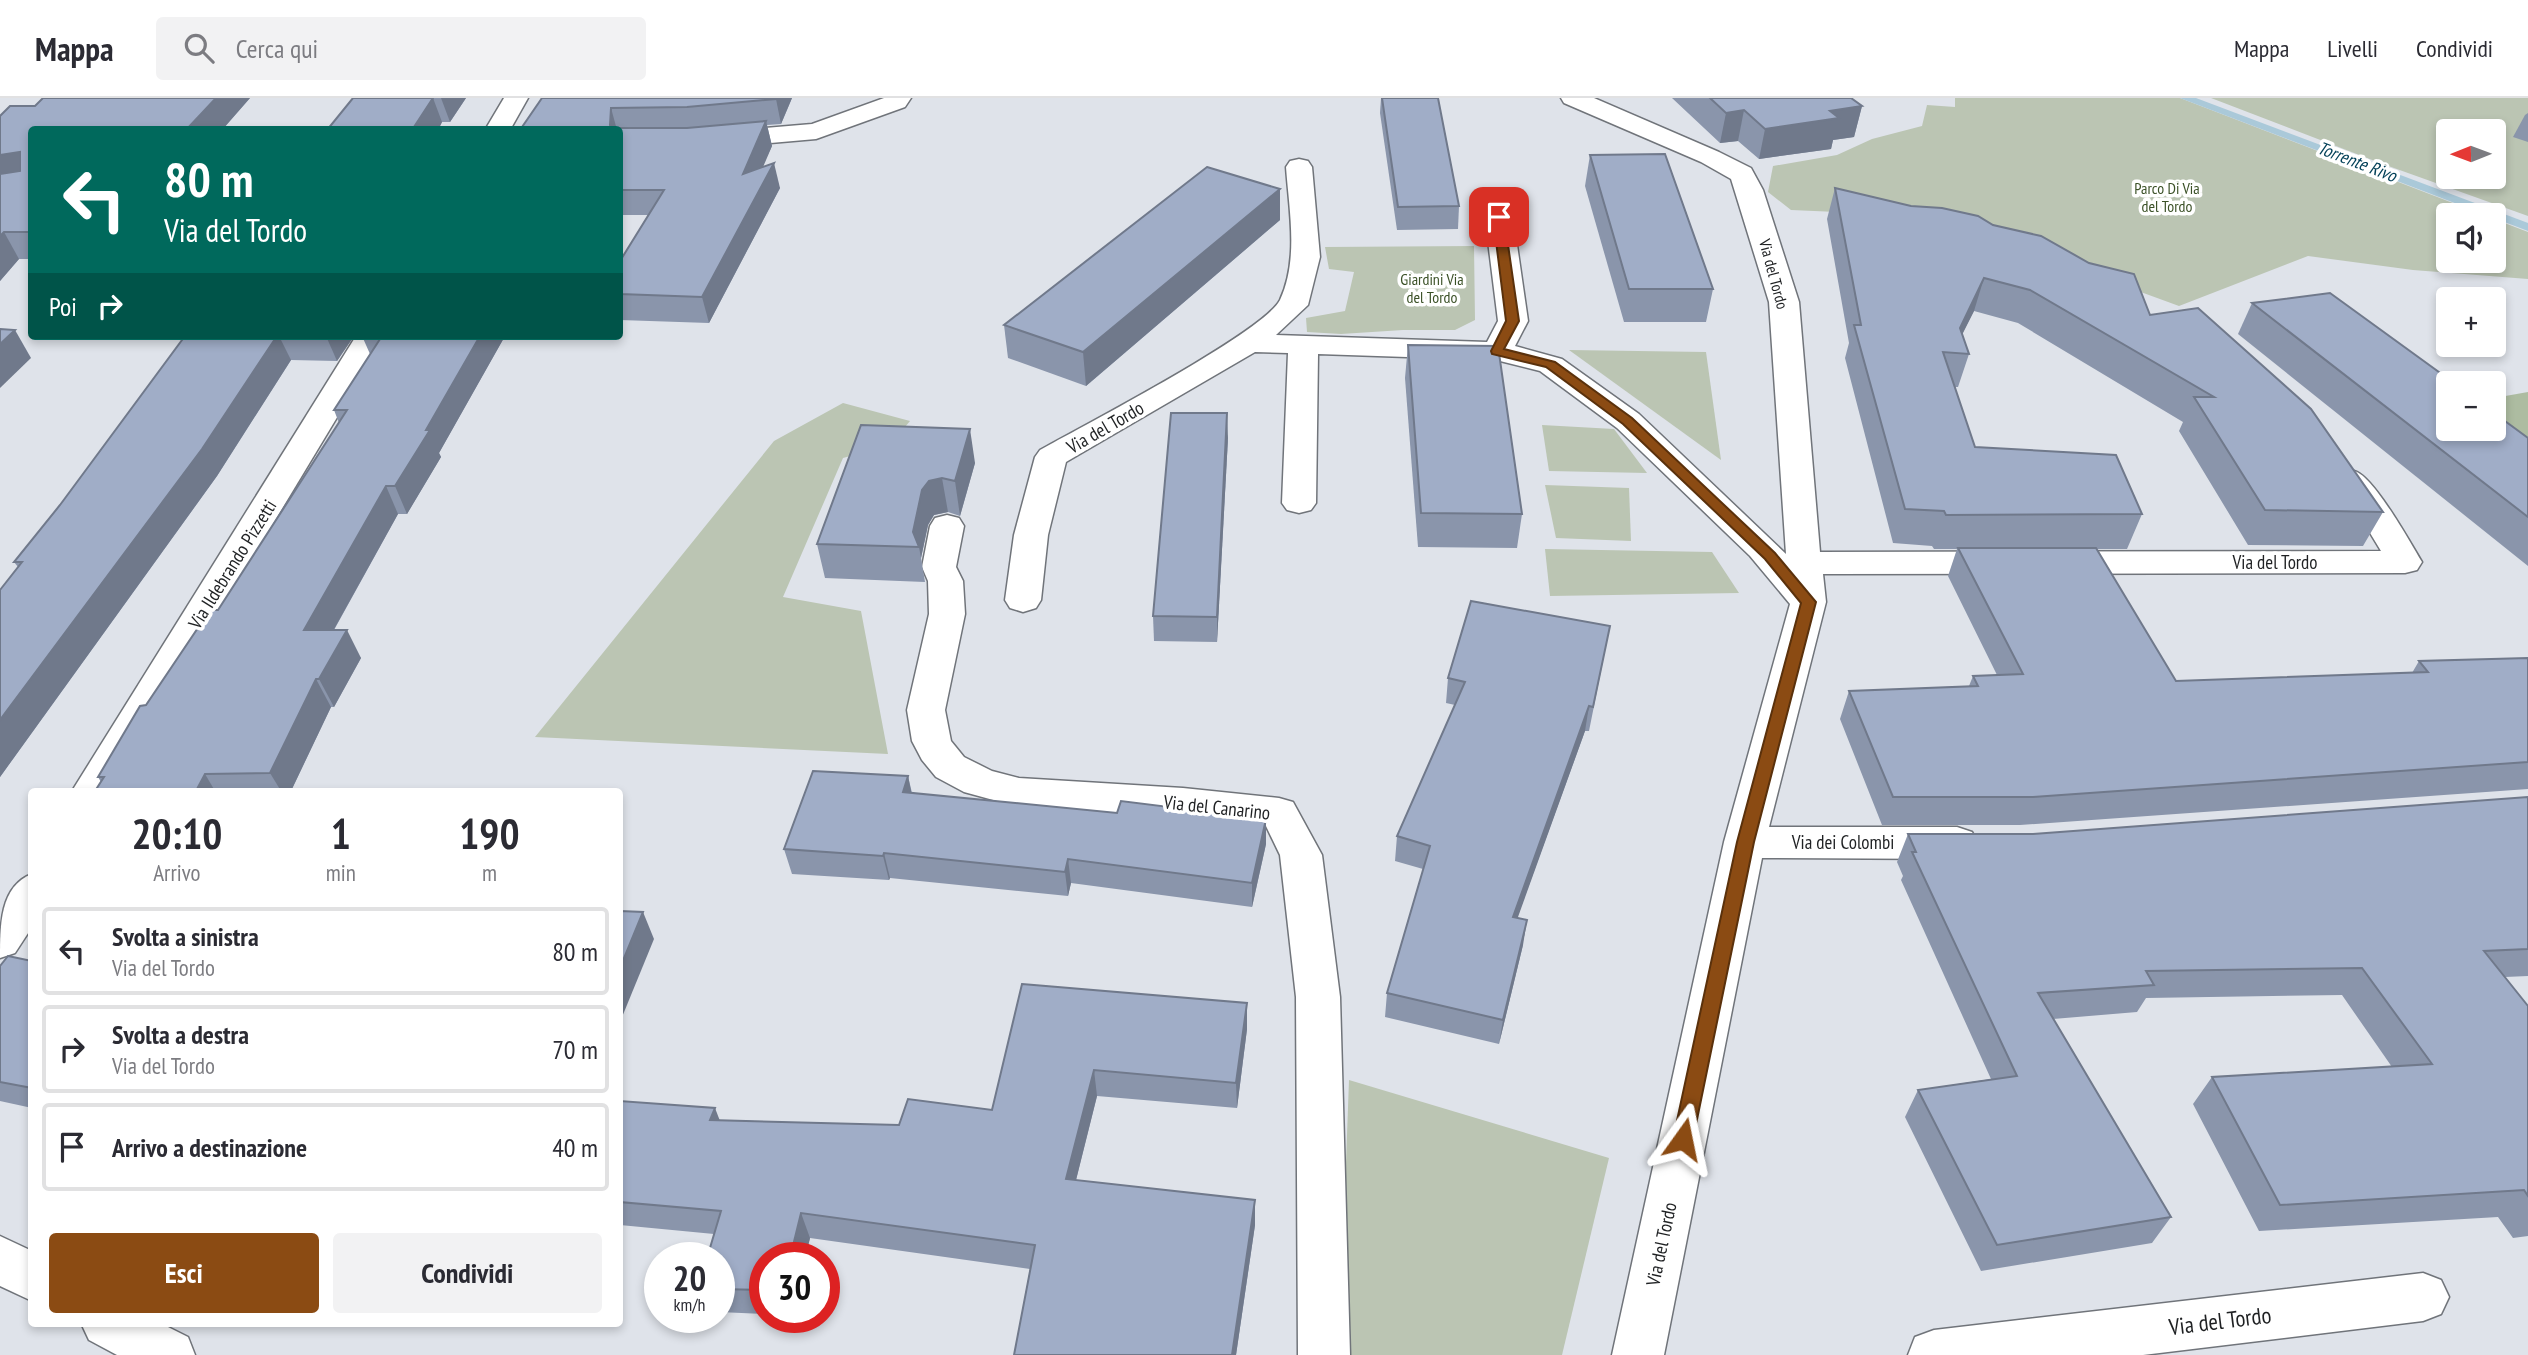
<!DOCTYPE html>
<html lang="it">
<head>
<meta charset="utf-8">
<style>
  :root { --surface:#fff; --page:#f2f2f3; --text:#2b2b33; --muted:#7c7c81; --line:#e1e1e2; --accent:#8b4b13 }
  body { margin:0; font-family:"PT Sans Narrow",sans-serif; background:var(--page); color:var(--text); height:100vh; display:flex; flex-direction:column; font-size:26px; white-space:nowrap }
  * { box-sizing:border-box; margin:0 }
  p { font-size:23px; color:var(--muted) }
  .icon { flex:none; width:38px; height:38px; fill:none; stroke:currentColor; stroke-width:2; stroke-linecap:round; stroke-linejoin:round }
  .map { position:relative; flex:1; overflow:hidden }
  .side { position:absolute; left:28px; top:690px; width:595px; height:539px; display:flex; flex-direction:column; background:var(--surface); border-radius:7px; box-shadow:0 4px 10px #0003 }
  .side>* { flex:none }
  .top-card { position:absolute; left:28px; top:28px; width:595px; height:214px; border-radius:7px; box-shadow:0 4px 10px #0003; background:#00695c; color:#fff; overflow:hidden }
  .needle { width:46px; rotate:269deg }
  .controls { position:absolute; left:2436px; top:21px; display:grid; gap:14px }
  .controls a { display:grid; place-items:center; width:70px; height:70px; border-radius:7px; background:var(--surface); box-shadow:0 4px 10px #0003; font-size:35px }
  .speed { position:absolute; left:644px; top:1144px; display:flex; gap:14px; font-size:35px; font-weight:700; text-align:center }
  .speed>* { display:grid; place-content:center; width:91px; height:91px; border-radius:50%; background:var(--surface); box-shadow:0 4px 10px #0003; line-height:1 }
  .speed small { font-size:18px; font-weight:400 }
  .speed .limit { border:10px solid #d22; background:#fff; color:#111 }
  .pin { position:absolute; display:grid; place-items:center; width:60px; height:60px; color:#fff; margin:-30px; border-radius:14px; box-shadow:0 4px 10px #0006 }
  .me { position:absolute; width:77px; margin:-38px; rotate:12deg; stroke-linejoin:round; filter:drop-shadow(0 0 5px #0008) }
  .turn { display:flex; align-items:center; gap:24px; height:147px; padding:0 21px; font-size:32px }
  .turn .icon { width:91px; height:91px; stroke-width:2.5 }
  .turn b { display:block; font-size:49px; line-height:60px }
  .then { display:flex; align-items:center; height:66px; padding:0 21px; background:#0003; gap:14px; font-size:26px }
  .eta { display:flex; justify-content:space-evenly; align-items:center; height:119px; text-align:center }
  .eta b { font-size:42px; font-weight:700; line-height:49px }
  .action { display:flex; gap:14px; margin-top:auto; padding:14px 21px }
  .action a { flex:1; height:80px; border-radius:7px; background:var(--accent); color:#fff; font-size:28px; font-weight:700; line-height:80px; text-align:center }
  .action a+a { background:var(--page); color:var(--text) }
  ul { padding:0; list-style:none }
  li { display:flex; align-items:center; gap:21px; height:88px; margin:0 14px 10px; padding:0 7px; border:4px solid var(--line); border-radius:7px }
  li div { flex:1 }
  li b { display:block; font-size:26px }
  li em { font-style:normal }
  header { display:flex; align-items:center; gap:42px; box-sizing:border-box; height:98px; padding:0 35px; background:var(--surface); border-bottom:2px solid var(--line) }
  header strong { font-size:33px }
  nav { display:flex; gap:38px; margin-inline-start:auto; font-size:24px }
  .search { width:490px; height:63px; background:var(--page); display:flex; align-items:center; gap:18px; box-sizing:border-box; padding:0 24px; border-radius:7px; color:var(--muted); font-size:26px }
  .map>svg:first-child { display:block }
</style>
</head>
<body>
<header>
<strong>Mappa</strong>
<div class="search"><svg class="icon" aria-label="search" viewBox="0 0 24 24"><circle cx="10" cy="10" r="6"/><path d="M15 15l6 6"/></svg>Cerca qui</div>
<nav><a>Mappa</a><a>Livelli</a><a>Condividi</a></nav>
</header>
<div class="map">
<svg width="2528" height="1257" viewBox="0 0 2528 1257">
  <rect width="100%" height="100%" fill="#dfe3ea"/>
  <g fill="#bbc5b3" fill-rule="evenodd">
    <polygon points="1955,0 2180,0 2484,117 2448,117 2448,163 2494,163 2494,121 2528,134 2528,181 2413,172 2308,158 2179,208 2097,178 1837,114 1791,112 1768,94 1773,68 1837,57 1872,41 1922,28 1927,7 1955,9"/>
    <path d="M2211 0H2528V118L2380 65ZM2448 33H2494V79H2448Z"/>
    <polygon points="1474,148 1475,222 1455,232 1403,232 1341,236 1307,234 1306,220 1345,213 1354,174 1329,171 1325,149"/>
    <polygon points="1569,252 1706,254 1721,362"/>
    <polygon points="843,305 910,323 890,347 843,360 783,499 861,513 888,656 535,639 774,343"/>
    <polygon points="1542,327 1614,331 1647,375 1549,373"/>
    <polygon points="1545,387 1629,390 1631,443 1556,440"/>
    <polygon points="1545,451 1712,454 1739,495 1550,498"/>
    <polygon points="1349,982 1609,1060 1562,1257 1339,1257"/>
  </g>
  <polygon fill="#adbca1" points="2528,294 2528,348 2494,321 2494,300"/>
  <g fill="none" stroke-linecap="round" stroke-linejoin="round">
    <polygon fill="#aac9d9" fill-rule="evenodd" points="2180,0 2196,0 2528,125 2528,133 2494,120 2494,117 2486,117"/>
    <g stroke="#70747a" stroke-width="3">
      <g id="minor">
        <polygon points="504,0 528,0 510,32 485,32"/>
        <polygon points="884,0 911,0 905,9 816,41 693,52 620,52 620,36 693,36 812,26"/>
        <path d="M1561 0H1594L1719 54 1751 70 1763 92 1799 204 1820 454 2381 453 2358 415 2330 381 2335 374C2343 372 2350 370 2357 374 2376 383 2410 444 2422 464L2417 472 2405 475 1823 476 1826 504 1769 729H1957L1972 734 1978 745 1972 756 1957 761 1762 760 1664 1257H1612L1724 744 1790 506 1750 458 1617 330 1540 273 1496 262 1318 256 1316 405 1311 412 1299 415 1287 412 1282 405 1288 255 1255 254 1066 364 1048 437 1041 502 1036 510 1023 514 1010 510 1005 502 1014 437 1035 359 1040 352C1081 329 1264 234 1280 202 1299 161 1289 112 1286 69L1290 63 1299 61 1308 63 1312 69 1320 159 1308 207 1276 237 1487 244 1498 223 1485 119 1489 113 1499 111 1509 113 1513 119 1528 223 1515 248 1562 261 1639 316 1786 456 1769 204 1731 81 1701 64 1564 5Z"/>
        <polygon points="356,238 386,238 112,693 72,693"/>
        <polygon points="947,417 959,420 964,428 956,469 963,483 965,516 945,612 951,643 964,659 992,673 1019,680 1183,690 1279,700 1293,704 1322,757 1340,899 1350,1257 1298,1257 1296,899 1280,757 1266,728 1019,709 964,694 936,679 922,662 912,643 907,612 929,516 928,483 922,469 930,428 935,420"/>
        <path d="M32 776V829L15 855 0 860C0 827 0 788 32 776Z"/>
        <polygon points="0,1138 32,1153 32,1203 0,1188"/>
        <polygon points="2423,1175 2441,1182 2449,1199 2441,1216 2423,1223 2143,1257 1908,1257 1915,1239 1934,1232"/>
        <polygon points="81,1225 160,1225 188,1239 195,1257 117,1257 89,1242"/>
      </g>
    </g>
    <use href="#minor" fill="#fff" fill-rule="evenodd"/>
  </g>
  <g fill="#8a95ab">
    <polygon points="250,0 222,32 32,32 32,161 19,161 0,183 0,18 35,8"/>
    <polygon points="353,0 466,0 450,24 442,24 438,32 327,32"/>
    <polygon points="542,0 792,0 781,26 767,27 772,48 762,69 780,90 709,225 620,222 620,163 648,117 620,117 620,32"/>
    <polygon points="1381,0 1438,0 1459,108 1458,131 1397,132 1380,15"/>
    <polygon points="1672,0 1851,0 1862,8 1854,39 1833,42 1831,51 1759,61 1738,43 1720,45"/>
    <polygon points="2528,15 2528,44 2513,39 2525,17"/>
    <polygon points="1590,57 1713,191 1706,224 1624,224 1585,88"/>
    <polygon points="1835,90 2150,217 2383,414 2363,448 2248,447 2179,333 2183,324 2018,225 1974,213 1962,236 1969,256 1958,289 1955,289 1975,349 2142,416 2127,451 2096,451 2176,583 2412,575 2419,563 2528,560 2528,691 2020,727 1882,727 1840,621 1849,593 1969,588 1973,578 1997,577 1948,478 1957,451 1934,451 1932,448 1893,445 1845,260 1849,245 1827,121"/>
    <polygon points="1280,91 1280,122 1086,288 1008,260 1004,227"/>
    <polygon points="2252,205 2528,340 2528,468 2238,236"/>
    <polygon points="185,238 354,238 337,263 291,262 217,378 0,679 0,492 18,469 14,464 60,407"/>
    <polygon points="362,238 505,238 439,355 441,359 407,416 398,416 334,532 361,560 334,609 331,609 291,693 95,693 101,684 98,679 146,607 218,512 339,325 334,312 370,256"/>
    <polygon points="1408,247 1522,416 1517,450 1418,449 1405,280"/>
    <polygon points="861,327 975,365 960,418 948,414 934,417 928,427 921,460 925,484 825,480 817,446"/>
    <polygon points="1228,340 1217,544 1154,543 1153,518"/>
    <polygon points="1605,553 1589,633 1585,633 1517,820 1523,847 1499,946 1385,919 1387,895 1423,771 1395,763 1397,738 1455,607 1446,605 1448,580"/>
    <polygon points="908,678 912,695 1117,715 1266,721 1266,746 1252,809 1071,785 1068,798 890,780 889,782 792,776 784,751"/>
    <polygon points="2528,699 2528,878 2505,879 2528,908 2528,1138 2513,1140 2498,1119 2259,1133 2193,1006 2212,979 2392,969 2342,897 2146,900 2137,914 2053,921 2171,1119 2152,1145 1981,1173 1905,1019 1918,992 1991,981 1901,782 1903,778 1897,764 1908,736 2033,736"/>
    <polygon points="32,863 32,1010 0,1003 0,868"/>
    <polygon points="1247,905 1247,931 1237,1010 1097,998 1076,1082 1255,1102 1255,1127 1236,1257 1014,1257 1030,1171 810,1140 805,1160 765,1160 765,1216 719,1214 719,1160 714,1136 620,1127 620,1003 720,1022 899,1027 992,1012"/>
  </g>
  <g fill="#70798b">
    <polygon points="216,0 250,0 222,32 186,32"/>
    <polygon points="433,0 442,24 438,32 412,32"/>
    <polygon points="441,0 466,0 450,24"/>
    <polygon points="776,0 792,0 781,26 776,1"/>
    <polygon points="1862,8 1854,39 1833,42 1831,51 1759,61 1765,31 1830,13"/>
    <polygon points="611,10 617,32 612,32 610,27"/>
    <polygon points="1744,12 1738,43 1720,45 1726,15"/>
    <polygon points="766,23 772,48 749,102 743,76"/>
    <polygon points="20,54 32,76 0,85 0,57"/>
    <polygon points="774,65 780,90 709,225 702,199"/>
    <polygon points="1280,91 1280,122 1086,288 1083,254"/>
    <polygon points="4,134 19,161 0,183 0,138"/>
    <polygon points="1984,180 1974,213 1953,255 1960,230"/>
    <polygon points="15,232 31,260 0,290 0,246"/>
    <polygon points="277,238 279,238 291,262 217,378 0,679 0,622"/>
    <polygon points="326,238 354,238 337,263"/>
    <polygon points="480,238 505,238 439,355 441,359 407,416 395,388 426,332"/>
    <polygon points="1227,315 1228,340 1217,544 1217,519"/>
    <polygon points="970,331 975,365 960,418 955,383"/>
    <polygon points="942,380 948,414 934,417 928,427 921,460 919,449 913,434 922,392 929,383"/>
    <polygon points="386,388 398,416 318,560 304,532"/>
    <polygon points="347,532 361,560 334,609 319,581"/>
    <polygon points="316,581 331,609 291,693 281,693 270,675"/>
    <polygon points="1589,608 1585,633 1509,844 1513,819"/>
    <polygon points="205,676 215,693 196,693"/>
    <polygon points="908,678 913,703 903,694"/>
    <polygon points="1266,721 1266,746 1252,809 1252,785"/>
    <polygon points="884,755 890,780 889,782 883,758"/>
    <polygon points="1068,761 1071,785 1068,798 1065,774"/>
    <polygon points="643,814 654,841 620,924 620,870"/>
    <polygon points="1527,822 1523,847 1499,946 1503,922"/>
    <polygon points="1247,905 1247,931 1237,1010 1236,985"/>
    <polygon points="1094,972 1097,998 1070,1106 1066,1081"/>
    <polygon points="715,1010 725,1036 710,1022"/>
    <polygon points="1255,1102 1255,1127 1236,1257 1232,1257"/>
    <polygon points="801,1115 810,1140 805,1160 790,1160"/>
  </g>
  <g fill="#a0adc7" stroke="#70798b" stroke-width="2">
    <polygon points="43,0 216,0 186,32 32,32 32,134 4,134 0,138 0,76 20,73 20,54 0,57 0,18 10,8 35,8"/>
    <polygon points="353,0 433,0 412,32 327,32"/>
    <polygon points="542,0 776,0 776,1 687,9 611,10 610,27 613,30 687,30 766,23 743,76 774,65 702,199 620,196 620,163 664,92 620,92 620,32 520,32"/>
    <polygon points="1382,0 1438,0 1459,108 1398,109"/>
    <polygon points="1710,0 1851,0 1862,8 1830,13 1839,20 1765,31 1744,12 1726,15"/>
    <polygon points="1665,56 1713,191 1629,191 1590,57"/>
    <polygon points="1207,69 1280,91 1083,254 1004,227"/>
    <polygon points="1835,90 1911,108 1942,110 1978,118 1993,127 2041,138 2089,165 2134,176 2150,217 2198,210 2311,311 2383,414 2265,412 2194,299 2214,299 2030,192 1984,180 1960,230 1969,256 1943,254 1975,349 2116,357 2142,416 1946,417 1944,413 1905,411 1854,227 1861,227"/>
    <polygon points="2330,195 2454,285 2448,285 2448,331 2494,331 2494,315 2528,340 2528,419 2252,205"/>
    <polygon points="0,231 15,232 0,246"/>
    <polygon points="185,238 277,238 202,351 0,622 0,492 22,464 14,464 60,407"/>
    <polygon points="382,238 480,238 426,332 430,332 395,388 386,388 304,532 347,532 319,581 316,581 270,675 205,676 196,693 95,693 104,679 98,679 140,608 146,607 210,512 218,512 347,312 334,312"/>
    <polygon points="1408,247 1498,248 1522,416 1421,415"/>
    <polygon points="1171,315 1227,315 1217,519 1153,518"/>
    <polygon points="861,327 970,331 955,383 942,380 929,383 922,392 913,434 919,449 817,446"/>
    <polygon points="1958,450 2096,450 2176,583 2428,574 2419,563 2528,560 2528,664 2033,699 1893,699 1849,593 1978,588 1973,578 2023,576"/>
    <polygon points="1471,503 1610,528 1593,609 1589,608 1513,819 1527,822 1503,922 1387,895 1430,748 1397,738 1465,584 1448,580"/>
    <polygon points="813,673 908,678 903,694 1117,715 1121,703 1266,721 1252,785 1068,761 1065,774 884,755 883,758 784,751"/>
    <polygon points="2528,699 2528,851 2484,853 2528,908 2528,1098 2524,1092 2280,1107 2212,979 2432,966 2362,870 2146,873 2154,887 2038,895 2171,1119 1997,1147 1918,992 2017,978 1912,754 1916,754 1908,736 2033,736"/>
    <polygon points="620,813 643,814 620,870"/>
    <polygon points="8,858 32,863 32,990 0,984 0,868"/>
    <polygon points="1022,886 1247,905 1236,985 1094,972 1066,1081 1255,1102 1232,1257 1014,1257 1035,1147 801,1115 790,1160 765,1160 765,1192 719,1191 719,1160 707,1160 721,1113 620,1104 620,1003 715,1010 710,1022 899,1027 908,1001 992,1012"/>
  </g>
  <polygon fill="#8b4b13" stroke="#5a310c" stroke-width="2" points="1499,116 1504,119 1519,223 1504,251 1555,264 1632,320 1775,455 1816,504 1754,744 1693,1041 1690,1047 1683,1050 1676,1047 1673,1041 1737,744 1801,505 1765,461 1623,326 1546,269 1492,256 1491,253 1506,223 1493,119"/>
  <g text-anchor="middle" stroke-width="7" stroke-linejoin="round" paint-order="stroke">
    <g font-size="16" fill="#3b5127" stroke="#fff">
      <text x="2167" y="96">Parco Di Via<tspan x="2167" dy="18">del Tordo</tspan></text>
      <text x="1432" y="187">Giardini Via<tspan x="1432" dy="18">del Tordo</tspan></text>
    </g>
    <g font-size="16" fill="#1f2123" stroke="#fff">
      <text transform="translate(1774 176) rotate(75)" y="6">Via del Tordo</text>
    </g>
    <g font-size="18" font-style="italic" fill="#003f57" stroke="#fff">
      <text transform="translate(2357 64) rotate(21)" y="6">Torrente Rivo</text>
    </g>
    <g font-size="19" fill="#1f2123" stroke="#fff">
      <text transform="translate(1105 329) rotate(-30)" y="7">Via del Tordo</text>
      <text x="2275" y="471">Via del Tordo</text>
      <text transform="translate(232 466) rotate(-58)" y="7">Via Ildebrando Pizzetti</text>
      <text transform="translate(1217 709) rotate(6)" y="7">Via del Canarino</text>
      <text x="1843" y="751">Via dei Colombi</text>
      <text transform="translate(1661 1146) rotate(-78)" y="7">Via del Tordo</text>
    </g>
    <g font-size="23" fill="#1f2123" stroke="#fff">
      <text transform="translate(2220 1223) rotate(-7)" y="8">Via del Tordo</text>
    </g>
  </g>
</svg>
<div class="controls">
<a><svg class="needle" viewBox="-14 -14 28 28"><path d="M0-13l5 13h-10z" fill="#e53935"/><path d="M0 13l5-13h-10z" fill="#7c7c81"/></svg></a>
<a><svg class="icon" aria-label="sound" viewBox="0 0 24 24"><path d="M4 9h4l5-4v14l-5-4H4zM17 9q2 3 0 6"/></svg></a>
<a>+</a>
<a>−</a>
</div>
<div class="speed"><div>20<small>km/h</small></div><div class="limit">30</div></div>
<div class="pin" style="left:1499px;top:119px;background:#d93025"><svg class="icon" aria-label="arrive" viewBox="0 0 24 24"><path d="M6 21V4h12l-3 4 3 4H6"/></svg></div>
<svg class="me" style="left:1683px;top:1041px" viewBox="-20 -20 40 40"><path d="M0-17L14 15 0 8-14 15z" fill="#8b4b13" stroke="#fff" stroke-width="4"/></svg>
<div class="top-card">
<div class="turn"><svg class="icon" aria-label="left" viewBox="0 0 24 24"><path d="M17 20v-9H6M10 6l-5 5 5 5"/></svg><div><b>80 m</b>Via del Tordo</div></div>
<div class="then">Poi<svg class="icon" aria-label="right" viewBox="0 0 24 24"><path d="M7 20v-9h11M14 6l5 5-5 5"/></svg></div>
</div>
<section class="side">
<div class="eta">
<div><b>20:10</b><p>Arrivo</p></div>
<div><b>1</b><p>min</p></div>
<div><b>190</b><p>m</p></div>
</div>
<ul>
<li><svg class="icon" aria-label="left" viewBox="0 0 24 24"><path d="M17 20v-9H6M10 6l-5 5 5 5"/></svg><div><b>Svolta a sinistra</b><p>Via del Tordo</p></div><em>80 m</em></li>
<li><svg class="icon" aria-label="right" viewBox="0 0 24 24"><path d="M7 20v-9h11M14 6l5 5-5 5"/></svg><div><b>Svolta a destra</b><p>Via del Tordo</p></div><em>70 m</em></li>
<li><svg class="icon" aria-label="arrive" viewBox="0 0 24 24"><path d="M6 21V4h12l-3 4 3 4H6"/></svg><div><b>Arrivo a destinazione</b></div><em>40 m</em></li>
</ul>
<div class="action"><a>Esci</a><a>Condividi</a></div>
</section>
</div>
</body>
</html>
